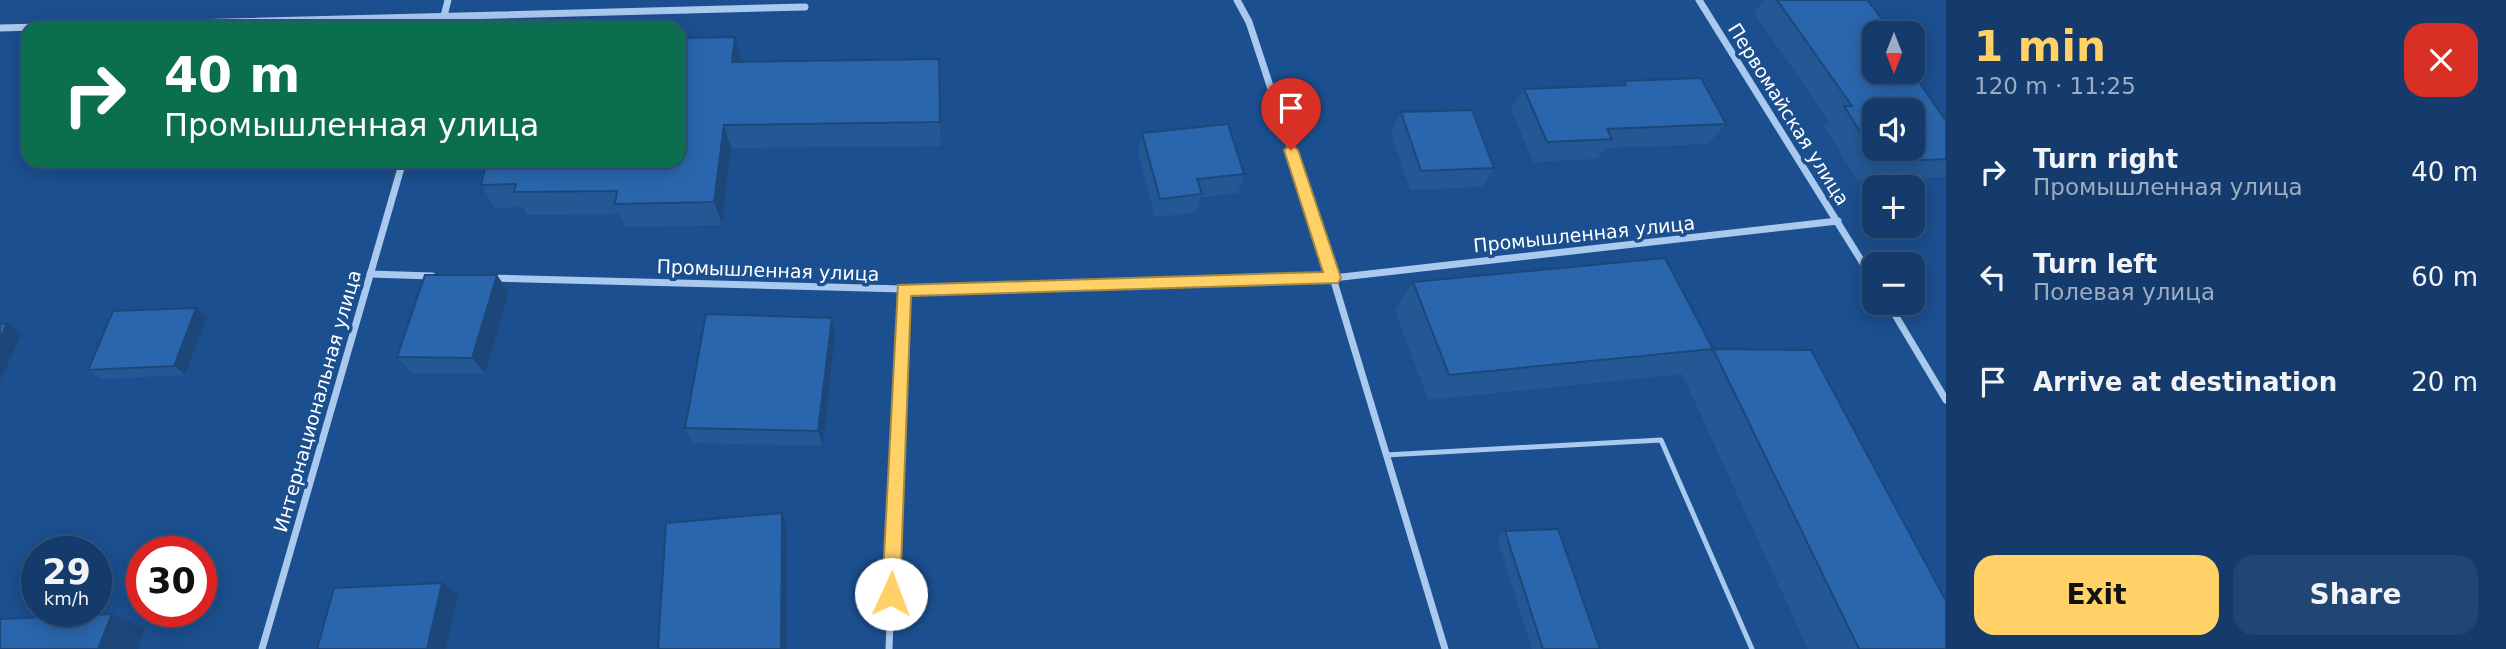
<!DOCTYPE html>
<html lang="en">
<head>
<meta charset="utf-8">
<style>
  :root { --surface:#143b6b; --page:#214673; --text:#f1f3f6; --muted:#9dadc1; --line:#33557e; --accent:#ffd166 }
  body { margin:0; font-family:"DejaVu Sans",sans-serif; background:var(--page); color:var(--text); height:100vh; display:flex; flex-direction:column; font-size:26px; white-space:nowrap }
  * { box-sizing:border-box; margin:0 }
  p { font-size:23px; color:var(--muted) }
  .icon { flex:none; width:38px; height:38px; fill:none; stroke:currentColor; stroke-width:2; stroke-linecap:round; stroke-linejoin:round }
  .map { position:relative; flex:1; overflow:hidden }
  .panel { display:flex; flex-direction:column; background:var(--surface); width:560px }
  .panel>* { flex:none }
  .guide { position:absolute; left:21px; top:21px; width:665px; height:147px; border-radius:21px; box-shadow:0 4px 18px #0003,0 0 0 2px var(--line); background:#0b6e4f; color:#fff; overflow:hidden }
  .needle { width:46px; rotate:180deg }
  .controls { position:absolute; left:1862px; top:21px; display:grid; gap:14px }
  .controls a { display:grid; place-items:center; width:63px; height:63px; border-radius:14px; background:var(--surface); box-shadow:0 4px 18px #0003,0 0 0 2px var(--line); font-size:35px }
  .speed { position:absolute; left:21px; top:536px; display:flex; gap:14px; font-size:35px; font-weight:700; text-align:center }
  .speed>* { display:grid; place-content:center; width:91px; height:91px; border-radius:50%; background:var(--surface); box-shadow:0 4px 18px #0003,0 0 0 2px var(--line); line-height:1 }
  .speed small { font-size:18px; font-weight:400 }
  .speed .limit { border:10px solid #d22; background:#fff; color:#111 }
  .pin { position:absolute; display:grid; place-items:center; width:60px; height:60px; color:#fff; margin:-72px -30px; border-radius:50% 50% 50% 0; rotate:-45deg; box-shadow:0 0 7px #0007 }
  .pin .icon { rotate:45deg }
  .me { position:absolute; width:77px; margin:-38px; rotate:2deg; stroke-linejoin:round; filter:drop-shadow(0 0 5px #0008) }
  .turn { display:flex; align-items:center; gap:24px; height:147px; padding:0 28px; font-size:32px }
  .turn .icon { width:91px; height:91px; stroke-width:2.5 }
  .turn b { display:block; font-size:49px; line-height:60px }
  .round { display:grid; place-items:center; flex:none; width:74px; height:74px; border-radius:21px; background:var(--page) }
  .head { display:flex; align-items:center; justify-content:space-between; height:119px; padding:0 28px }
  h1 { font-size:42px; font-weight:600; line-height:52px; color:var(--accent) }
  .primary-button { display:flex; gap:14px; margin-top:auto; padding:14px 28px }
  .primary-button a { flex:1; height:80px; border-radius:21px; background:var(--accent); color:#111; font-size:28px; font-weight:600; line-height:80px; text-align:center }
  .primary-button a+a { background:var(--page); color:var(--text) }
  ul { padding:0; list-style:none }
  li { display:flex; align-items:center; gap:21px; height:105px; padding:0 28px }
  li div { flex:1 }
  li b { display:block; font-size:26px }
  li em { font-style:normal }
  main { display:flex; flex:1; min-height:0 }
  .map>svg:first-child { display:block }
</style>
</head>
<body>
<main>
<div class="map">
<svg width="1946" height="649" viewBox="0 0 1946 649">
  <rect width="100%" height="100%" fill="#1b4f8f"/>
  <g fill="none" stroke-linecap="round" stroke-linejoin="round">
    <polyline stroke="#a9c9ee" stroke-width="5" points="1386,455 1661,440 1752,649"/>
    <g stroke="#a9c9ee" stroke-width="7">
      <polyline points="1237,0 1249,22 1333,278 1445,649"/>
      <polyline points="1699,0 1874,281"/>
      <polyline points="0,28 805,7"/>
      <polyline points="441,28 448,0"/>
      <polyline points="370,274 432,276"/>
      <polyline points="490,278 903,289 1333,278 1838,221"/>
      <polyline points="1888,303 1946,400"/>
      <polyline points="262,649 403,161"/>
      <polyline points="889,649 903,289"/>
    </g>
  </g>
  <g fill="#245895">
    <polygon points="1764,0 1867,0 1874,33 1946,121 1946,177 1858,181 1824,126 1829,121 1754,13"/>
    <polygon points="742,62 940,83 941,146 731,148 722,225 626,227 619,214 527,215 523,207 495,208 481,185"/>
    <polygon points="1624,81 1726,124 1708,144 1606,148 1597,159 1533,162 1511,109 1524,89 1621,85"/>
    <polygon points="1401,112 1494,168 1482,187 1410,190 1391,132"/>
    <polygon points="1142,133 1244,174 1238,193 1201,197 1196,213 1155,217 1138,152"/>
    <polygon points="497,275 509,293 485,374 412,373 397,357"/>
    <polygon points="1413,282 1713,349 1946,649 1808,649 1682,374 1428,400 1395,310"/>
    <polygon points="207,317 185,375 101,379 88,370"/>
    <polygon points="832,318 835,335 823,446 693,443 685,428"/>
    <polygon points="1505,531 1600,649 1532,649 1497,538"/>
  </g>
  <g fill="#1d4779">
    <polygon points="735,37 742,62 732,62"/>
    <polygon points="939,59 940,83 941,146 940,122"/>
    <polygon points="724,125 731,148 722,225 714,202"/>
    <polygon points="497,275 509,293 485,374 472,358"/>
    <polygon points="196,308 207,317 185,375 174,366"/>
    <polygon points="832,318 835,335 823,446 818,431"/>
    <polygon points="7,323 22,333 0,381 0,340"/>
    <polygon points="782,513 787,526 787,649 781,649"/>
    <polygon points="442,583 458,594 446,649 427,649"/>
    <polygon points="112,614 145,628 138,649 98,649"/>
  </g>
  <g fill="#2a66ad" stroke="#1d4779" stroke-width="2" fill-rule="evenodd">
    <path d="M1777 0H1867L1893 33H1874V72H1912L1946 121V159L1879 162 1844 106H1852ZM1874 110H1913V149H1874Z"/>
    <polygon points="735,37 732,62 939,59 940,122 724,125 714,202 615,204 617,191 514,192 516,184 481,185 487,161 679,161 679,38"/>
    <polygon points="1701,78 1726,124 1607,129 1612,139 1547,142 1524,89 1626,85 1624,81"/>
    <polygon points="1472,110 1494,168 1421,171 1401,112"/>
    <polygon points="1228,124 1244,174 1197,179 1202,194 1160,199 1142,133"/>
    <polygon points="1665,258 1713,349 1449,375 1413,282"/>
    <polygon points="425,275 497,275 472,358 397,357"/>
    <polygon points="196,308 174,366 88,370 113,311"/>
    <polygon points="706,314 832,318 818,431 685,428"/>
    <polygon points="7,323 0,340 0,324"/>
    <polygon points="1713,349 1811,350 1946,601 1946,649 1859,649"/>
    <polygon points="782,513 781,649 658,649 666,523"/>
    <polygon points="1558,529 1600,649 1543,649 1505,531"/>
    <polygon points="442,583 427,649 317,649 334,588"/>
    <polygon points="112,614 98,649 0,649 0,619"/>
  </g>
  <polygon fill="#ffd166" stroke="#a68842" stroke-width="2" points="1291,144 1298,150 1341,278 1338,283 911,296 900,594 898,600 891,603 885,600 882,594 898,285 1323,272 1284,150"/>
  <g text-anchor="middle" stroke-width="7" stroke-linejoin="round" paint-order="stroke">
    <g font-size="19" fill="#fff" stroke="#1b4f8f">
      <text transform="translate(1789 114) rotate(58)" y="7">Первомайская улица</text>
      <text transform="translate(1584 234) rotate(-6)" y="7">Промышленная улица</text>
      <text transform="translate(768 270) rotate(2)" y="7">Промышленная улица</text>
      <text transform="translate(317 401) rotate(-74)" y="7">Интернациональная улица</text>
    </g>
  </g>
</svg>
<div class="controls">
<a><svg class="needle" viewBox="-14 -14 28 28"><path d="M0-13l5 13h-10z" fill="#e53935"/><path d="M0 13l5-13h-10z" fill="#9dadc1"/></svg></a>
<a><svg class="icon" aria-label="sound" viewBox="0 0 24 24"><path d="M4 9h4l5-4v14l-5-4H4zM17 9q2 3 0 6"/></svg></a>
<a>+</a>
<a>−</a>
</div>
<div class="speed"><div>29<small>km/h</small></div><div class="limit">30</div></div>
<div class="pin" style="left:1291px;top:150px;background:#d93025"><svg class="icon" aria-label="arrive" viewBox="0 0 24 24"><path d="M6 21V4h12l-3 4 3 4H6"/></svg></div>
<svg class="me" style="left:891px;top:594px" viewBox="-20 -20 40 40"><circle r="19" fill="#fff"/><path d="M0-13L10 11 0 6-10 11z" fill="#ffd166"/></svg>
<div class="guide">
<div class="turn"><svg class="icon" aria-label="right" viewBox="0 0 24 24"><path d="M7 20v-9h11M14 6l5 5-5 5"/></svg><div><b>40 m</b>Промышленная улица</div></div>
</div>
</div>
<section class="panel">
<div class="head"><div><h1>1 min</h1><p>120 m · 11:25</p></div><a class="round" style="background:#d93025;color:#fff"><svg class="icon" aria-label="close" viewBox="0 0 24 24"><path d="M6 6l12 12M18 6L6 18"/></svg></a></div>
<ul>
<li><svg class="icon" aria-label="right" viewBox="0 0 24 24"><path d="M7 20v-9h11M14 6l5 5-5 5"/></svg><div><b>Turn right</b><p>Промышленная улица</p></div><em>40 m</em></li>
<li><svg class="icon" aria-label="left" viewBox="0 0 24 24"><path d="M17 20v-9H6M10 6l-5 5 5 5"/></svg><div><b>Turn left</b><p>Полевая улица</p></div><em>60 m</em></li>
<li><svg class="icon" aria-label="arrive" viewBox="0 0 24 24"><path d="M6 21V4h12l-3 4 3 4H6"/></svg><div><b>Arrive at destination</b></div><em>20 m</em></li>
</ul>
<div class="primary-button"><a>Exit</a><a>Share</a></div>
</section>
</main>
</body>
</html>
